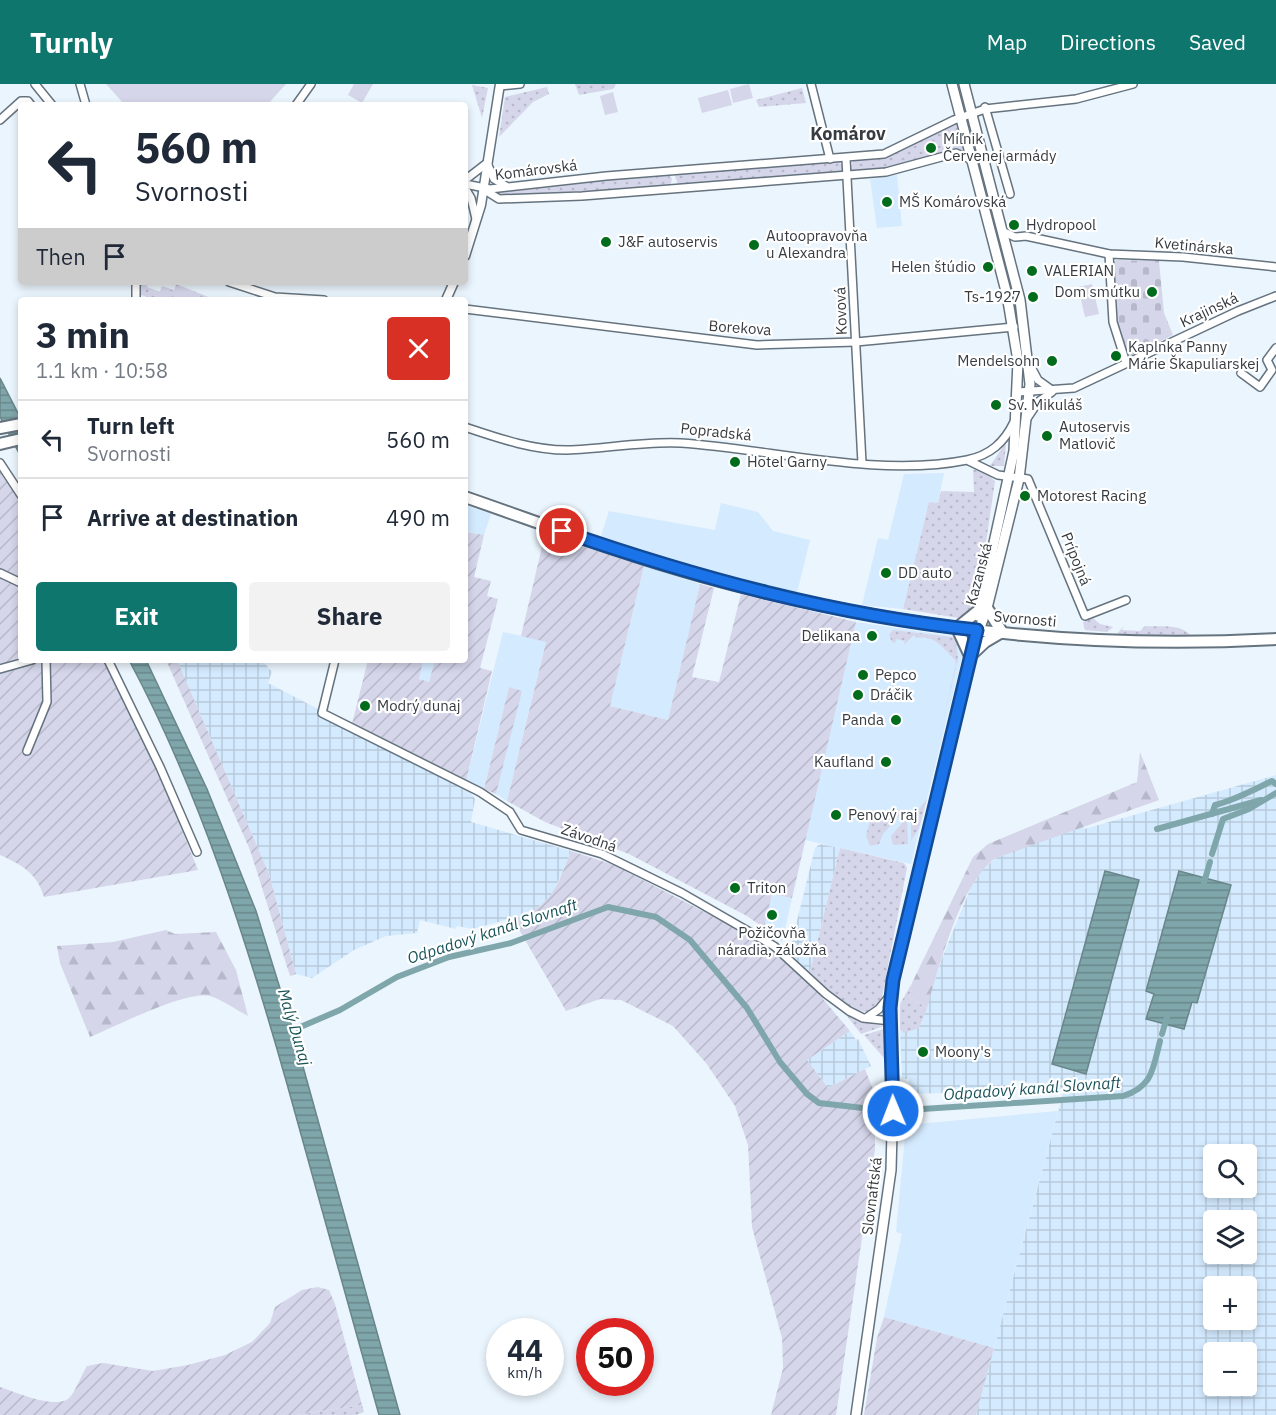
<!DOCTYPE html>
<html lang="en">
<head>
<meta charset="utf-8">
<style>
  :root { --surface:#fff; --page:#f2f2f3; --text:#1f2937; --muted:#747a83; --line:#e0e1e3; --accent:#0f766e }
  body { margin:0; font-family:"IBM Plex Sans",sans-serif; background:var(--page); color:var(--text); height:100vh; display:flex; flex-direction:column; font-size:22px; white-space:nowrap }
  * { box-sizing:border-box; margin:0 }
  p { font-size:20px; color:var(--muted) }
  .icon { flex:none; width:33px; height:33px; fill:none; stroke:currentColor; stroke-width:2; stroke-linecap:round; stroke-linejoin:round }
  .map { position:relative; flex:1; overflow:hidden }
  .sheet { position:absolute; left:18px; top:213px; width:450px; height:366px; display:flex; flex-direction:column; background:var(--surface); border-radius:6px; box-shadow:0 3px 9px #0003 }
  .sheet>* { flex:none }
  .hud { position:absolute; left:18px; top:18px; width:450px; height:183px; border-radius:6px; box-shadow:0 3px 9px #0003; background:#fff; color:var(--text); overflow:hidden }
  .fabs { position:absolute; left:1203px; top:1060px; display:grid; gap:12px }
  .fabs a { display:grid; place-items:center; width:54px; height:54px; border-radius:6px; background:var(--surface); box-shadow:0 3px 9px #0003; font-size:30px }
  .speed { position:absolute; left:486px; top:1234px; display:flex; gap:12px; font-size:30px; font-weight:700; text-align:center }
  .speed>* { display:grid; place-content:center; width:78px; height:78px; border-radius:50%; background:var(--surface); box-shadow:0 3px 9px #0003; line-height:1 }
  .speed small { font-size:15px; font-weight:400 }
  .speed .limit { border:9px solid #d22; background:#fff; color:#111 }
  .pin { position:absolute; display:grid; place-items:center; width:51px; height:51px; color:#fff; margin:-26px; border:3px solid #fff; border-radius:50%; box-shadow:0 2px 6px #0007 }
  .me { position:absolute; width:66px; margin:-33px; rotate:359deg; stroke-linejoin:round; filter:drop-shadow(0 0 4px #0008) }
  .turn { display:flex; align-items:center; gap:21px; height:126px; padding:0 18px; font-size:27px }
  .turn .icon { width:78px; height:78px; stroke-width:2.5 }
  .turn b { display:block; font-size:42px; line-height:51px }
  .then { display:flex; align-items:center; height:57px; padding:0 18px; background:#0003; gap:12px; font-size:22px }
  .round { display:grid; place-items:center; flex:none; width:63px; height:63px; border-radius:6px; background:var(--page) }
  .head { display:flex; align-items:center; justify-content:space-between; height:102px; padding:0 18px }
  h1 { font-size:36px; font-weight:700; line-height:45px }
  .action { display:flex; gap:12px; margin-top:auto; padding:12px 18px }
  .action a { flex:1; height:69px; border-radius:6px; background:var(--accent); color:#fff; font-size:24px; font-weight:700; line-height:69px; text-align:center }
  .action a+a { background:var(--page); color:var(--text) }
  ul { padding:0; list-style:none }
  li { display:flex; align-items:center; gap:18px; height:78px; padding:0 18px; border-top:2px solid var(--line) }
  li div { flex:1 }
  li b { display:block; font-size:22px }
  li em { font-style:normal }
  header { display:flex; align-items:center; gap:36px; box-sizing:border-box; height:84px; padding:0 30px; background:var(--accent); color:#fff }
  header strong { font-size:28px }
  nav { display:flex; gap:33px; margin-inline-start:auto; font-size:21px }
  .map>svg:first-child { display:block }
</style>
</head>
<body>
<header>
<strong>Turnly</strong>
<nav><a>Map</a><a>Directions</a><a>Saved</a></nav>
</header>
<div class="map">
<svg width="1276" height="1331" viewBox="0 0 1276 1331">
  <defs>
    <pattern id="industrial-grid" width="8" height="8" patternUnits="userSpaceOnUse" patternTransform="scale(1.5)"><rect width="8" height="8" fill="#d4eafe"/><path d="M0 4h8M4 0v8" fill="none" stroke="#b7cadb"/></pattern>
    <pattern id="grass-dots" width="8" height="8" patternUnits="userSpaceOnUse" patternTransform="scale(1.5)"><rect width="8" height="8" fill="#d5d6ea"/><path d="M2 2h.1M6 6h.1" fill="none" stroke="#b7b9ca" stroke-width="1.8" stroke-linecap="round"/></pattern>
    <pattern id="forest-firs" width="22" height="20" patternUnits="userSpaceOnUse" patternTransform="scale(1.5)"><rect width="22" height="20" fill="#d5d6ea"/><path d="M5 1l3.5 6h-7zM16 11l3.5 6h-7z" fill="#b7b9ca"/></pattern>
    <pattern id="cemetery-stones" width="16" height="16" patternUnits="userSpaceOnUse" patternTransform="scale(1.5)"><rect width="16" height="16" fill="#d5d6ea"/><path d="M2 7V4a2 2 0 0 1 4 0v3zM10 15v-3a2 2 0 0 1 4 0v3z" fill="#b7b9ca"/></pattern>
    <pattern id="garden-furrows" width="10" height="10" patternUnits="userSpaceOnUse" patternTransform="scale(1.5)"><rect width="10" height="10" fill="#d5d6ea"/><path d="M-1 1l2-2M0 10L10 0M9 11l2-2" fill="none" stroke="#b7b9ca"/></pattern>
    <pattern id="water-rules" width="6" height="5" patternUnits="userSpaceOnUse" patternTransform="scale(1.5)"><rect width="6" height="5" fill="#7fa6aa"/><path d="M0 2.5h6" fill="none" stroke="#69888c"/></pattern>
  </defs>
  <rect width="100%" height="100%" fill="#ebf5fd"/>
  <g fill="#d4eafe">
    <polygon points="897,91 902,142 877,144 870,95"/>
    <polygon points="944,389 938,419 929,418 903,525 862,521 878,454 888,456 904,390"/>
    <polygon points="721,419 758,428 773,447 810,456 797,509 706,488 601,452 609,427 715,446"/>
    <polygon points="465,421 491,430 484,451 467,448 465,453"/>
    <polygon points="644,482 700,500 668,636 610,622"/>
    <polygon points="856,538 957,553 963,569 911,780 805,756"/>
    <polygon points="503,548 546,557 507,717 496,710 521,607 509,603 484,705 466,697"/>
    <polygon points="423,576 435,576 429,598 419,595"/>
    <polygon points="772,810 792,814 782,858 764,844"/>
    <polygon points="1058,1027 994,1264 884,1233 902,1150 896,1148 906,1041"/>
  </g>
  <g fill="url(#industrial-grid)" fill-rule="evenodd">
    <polygon points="177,576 262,576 272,588 268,599 320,626 325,635 470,708 475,715 471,738 571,767 552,811 531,829 473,845 457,842 456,845 420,836 417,849 386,852 354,866 312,894 296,890 269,790"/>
    <path d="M1276 691V1331H976L1064 1006 1015 996 1008 1007 908 1010 909 995H902L900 946 901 948 921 940 942 874 971 803 982 786 996 774 1085 738 1084 745ZM1214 1071H1246V1104H1214ZM1214 1137H1246V1170H1214ZM1214 1203H1246V1236H1214ZM1214 1269H1246V1302H1214Z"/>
    <polygon points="820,760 840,764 810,888 789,869 815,764"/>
    <polygon points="850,947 856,956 858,955 871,982 828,1004 807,976"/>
  </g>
  <g fill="url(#grass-dots)">
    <polygon points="575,0 616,0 613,5 579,11"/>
    <polygon points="472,1 488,4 482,34"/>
    <polygon points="547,3 549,10 533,18 499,53 505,13"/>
    <polygon points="802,4 806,19 759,23 756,16"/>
    <path d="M957 39 964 67 956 66C921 76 889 86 853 88L850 85 853 77 897 69Z"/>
    <polygon points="971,48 1015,215 1024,261 1026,300 1012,222"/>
    <polygon points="839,78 844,83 841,89 678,101 675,92 678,89"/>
    <polygon points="668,90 672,95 670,102 497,112 495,109 495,107 585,96"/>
    <polygon points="141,198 148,198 147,203 160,208 162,202 174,206 176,200 216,216 146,216 145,212 141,211"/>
    <polygon points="1006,358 1004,382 990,382"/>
    <polygon points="973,385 987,390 995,397 983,479 970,527 959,534 903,525 929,418 938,419 941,407 974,408"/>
    <polygon points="1093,534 1100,540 1113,543 1107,548 1085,546 1083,538"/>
    <path d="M1124 542 1122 546 1140 547 1145 542C1159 543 1182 539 1191 552L1116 551Z"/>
    <path d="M893 546 959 554 956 557 958 575 943 636 956 580 955 576C941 562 935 551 916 554L914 551 904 561 905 557 896 555 895 559 892 558 889 551Z"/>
    <polygon points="927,715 919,744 911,757 911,735"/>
    <polygon points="896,725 903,728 883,750 879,760 870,762 866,752 872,729 871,734 877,736"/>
    <polygon points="907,733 908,760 893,761 891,752"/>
    <path d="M840 764 904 779 907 784 882 913 879 919 867 928C845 927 826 902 810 888Z"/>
    <polygon points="912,899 909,913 927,924 919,944 904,949 900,946 900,920"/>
    <polygon points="843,927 864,939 884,942 861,950"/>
    <polygon points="884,945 884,974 864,951"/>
    <polygon points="362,1321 364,1328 356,1331 295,1331"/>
  </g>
  <g fill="url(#forest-firs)">
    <polygon points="178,203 208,216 154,216 155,208 161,209 163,204 173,208"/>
    <path d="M1140 668 1159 716 996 774C961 797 939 883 927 924L909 913 912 899 973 773 988 760 1137 698Z"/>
    <path d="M166 846 175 850 216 848 236 886 248 932C236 926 223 916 210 912 187 906 114 943 90 953L60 879 57 862 113 858Z"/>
  </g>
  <polygon fill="url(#cemetery-stones)" points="1116,176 1159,177 1164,229 1173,251 1130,272 1126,271 1117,240 1114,178"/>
  <g fill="#d5d6ea">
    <polygon points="106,0 286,0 267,21 125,21"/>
    <polygon points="354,0 373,0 362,19 348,11"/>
    <polygon points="749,0 753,14 733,19 730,5"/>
    <polygon points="728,6 732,21 702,29 698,14"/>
    <polygon points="613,8 618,28 605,31 600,12"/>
    <polygon points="1092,200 1099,230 1085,233 1078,203"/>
  </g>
  <g fill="url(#garden-furrows)">
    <path d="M3 383 21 416V576H105L153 674 198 786 44 813C37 789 22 781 0 771V384Z"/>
    <polygon points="466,448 484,451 474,493 491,497 487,512 498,515 480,584 492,587 466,697 352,640 368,576 423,576 419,595 429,598 435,576 465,576"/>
    <polygon points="545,450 644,482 610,622 668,636 700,500 714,504 692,593 719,598 741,510 856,538 792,814 772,810 764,844 747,832 629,770 545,738 507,717 546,558 521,552"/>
    <polygon points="166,576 177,576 269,790 296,890 290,892 250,766"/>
    <polygon points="509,603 522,607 496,710 484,705"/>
    <path d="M571 767 614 781 741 847 774 869 818 909 850 947 807 976 828 1004 865 985 874 1008 875 1065 836 1331H771L783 1284 782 1254 752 1143 748 1061 735 1022 706 979 673 942 621 916 600 915 566 927 513 835C554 821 556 803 571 767Z"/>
    <path d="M318 1203 329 1206 335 1220 362 1321 295 1331H0V1303C15 1308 54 1325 68 1315 76 1308 81 1291 87 1282L103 1279 153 1287 188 1281 225 1271 252 1258 270 1239 275 1223 302 1206Z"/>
    <polygon points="884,1233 994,1264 976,1331 864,1331 877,1254"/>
  </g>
  <g fill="url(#water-rules)" stroke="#69868a" stroke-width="1.5">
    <polygon points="0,294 21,335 21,373 0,333"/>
    <path d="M129 576H146L207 705 256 827 292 943 400 1331H379C348 1221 318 1110 287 1000 246 855 200 709 129 576Z"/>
    <polygon points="1105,787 1139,796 1086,990 1052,980"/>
    <polygon points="1179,787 1231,801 1197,919 1192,918 1184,945 1146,935 1154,910 1146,907"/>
  </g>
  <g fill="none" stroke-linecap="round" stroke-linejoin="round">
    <g stroke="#7fa6aa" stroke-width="6">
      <path d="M1212 730 1215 721C1235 716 1253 706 1272 697L1276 700"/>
      <polyline points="1157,745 1261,716"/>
      <polyline points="1212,770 1223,735 1249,725 1276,709"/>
      <polyline points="1203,802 1210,778"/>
      <polyline points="298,944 340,926 397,893 449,873 511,859 608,823 656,833 690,856 747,924 780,978 807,1010 819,1019 872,1025"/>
      <polyline points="1162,950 1167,933"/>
      <path d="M907 1026 1123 1012C1153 1003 1153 984 1160 957"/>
    </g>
    <g stroke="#65737f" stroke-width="10">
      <g id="minor">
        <polyline points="35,0 52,21"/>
        <polyline points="80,0 86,21"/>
        <polyline points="811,0 830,75"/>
        <polyline points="500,2 520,0"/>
        <polyline points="296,21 311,0"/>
        <polyline points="985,23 1010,110"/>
        <polyline points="0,36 21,17 28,17 31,21"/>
        <polyline points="846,75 862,379"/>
        <polyline points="465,96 487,79 494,95 506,102"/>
        <polyline points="465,100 490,105 606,92 884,70 954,36 985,25 1076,15 1133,0"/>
        <polyline points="465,104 471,114 476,135"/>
        <polyline points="483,105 499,115 582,112 886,88 956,69 972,76"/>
        <polyline points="1004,148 1015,153 1026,152 1109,170 1183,173 1276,183"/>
        <polyline points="1109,170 1113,238 1126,279"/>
        <polyline points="229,198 275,213 324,216"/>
        <polyline points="136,216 136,198"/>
        <polyline points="465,225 757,261 856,258 1014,243"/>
        <polyline points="1030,281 1038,296 1052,306"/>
        <polyline points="1241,289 1260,303 1272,286 1267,276 1276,264"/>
        <polyline points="1018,308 1074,304 1238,227 1276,212"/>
        <polyline points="1028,333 1038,318 1052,308"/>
        <path d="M465 343C498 354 532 366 567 366 605 365 643 357 681 359 771 365 878 394 967 376 990 371 1004 359 1014 338"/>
        <polyline points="969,377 998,391 1028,395 1085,532 1126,516"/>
        <polyline points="0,379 21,411"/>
        <polyline points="0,489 21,499"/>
        <polyline points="108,576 160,683 197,768"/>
        <polyline points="335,576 322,629 480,708 510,728 521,746 602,770 682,809 774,862 826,910 849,927 863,934 891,937"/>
        <polyline points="0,585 32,576"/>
        <polyline points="27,667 47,618 46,576"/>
        <polyline points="866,934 879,925 891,910"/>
      </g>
    </g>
    <g stroke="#65737f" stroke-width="11">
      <g id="tertiary">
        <polyline points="465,172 481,121 500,0"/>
        <polyline points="446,216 454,198"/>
      </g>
    </g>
    <g stroke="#65737f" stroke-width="12">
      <g id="secondary">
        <polyline points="952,0 1007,211 1018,277 1014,367 978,532"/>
        <polyline points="856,1331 891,1086 893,1010 890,918 893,896 970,572 987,524 1019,395 1030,300 1020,216 964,0"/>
      </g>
    </g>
    <g stroke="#65737f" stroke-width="14">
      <g id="primary">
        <polyline points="0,344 21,340"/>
        <polyline points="0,360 21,355"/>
        <path d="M465 413C543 440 621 470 701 492 888 544 1083 566 1276 555"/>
        <polyline points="987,524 1002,548"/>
        <polyline points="957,544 970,572 985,558 1002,548"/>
        <polyline points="957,544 978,527"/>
      </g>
    </g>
    <use href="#minor" stroke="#fff" stroke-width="7"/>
    <use href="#tertiary" stroke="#fff" stroke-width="8"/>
    <use href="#secondary" stroke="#fff" stroke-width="9"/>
    <use href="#primary" stroke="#fff" stroke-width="10"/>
  </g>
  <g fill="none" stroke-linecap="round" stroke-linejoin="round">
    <g stroke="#114b97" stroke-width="15">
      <path id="route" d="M562 447C698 494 834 531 977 546L893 896 890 924 893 1027"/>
    </g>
    <use href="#route" stroke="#1a73e8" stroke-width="10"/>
  </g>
  <g fill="#016c1b" stroke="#fff" stroke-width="2">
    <circle cx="931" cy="64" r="6"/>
    <circle cx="887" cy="118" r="6"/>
    <circle cx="1014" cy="141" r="6"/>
    <circle cx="606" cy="158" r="6"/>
    <circle cx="754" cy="161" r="6"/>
    <circle cx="988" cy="183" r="6"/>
    <circle cx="1032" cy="187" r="6"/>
    <circle cx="1152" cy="208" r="6"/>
    <circle cx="1033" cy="213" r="6"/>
    <circle cx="1116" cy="272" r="6"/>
    <circle cx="1052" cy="277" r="6"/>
    <circle cx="996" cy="321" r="6"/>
    <circle cx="1047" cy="352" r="6"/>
    <circle cx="735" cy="378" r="6"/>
    <circle cx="1025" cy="412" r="6"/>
    <circle cx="886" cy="489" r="6"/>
    <circle cx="872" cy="552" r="6"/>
    <circle cx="863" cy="591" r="6"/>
    <circle cx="858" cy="611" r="6"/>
    <circle cx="365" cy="622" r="6"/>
    <circle cx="896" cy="636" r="6"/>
    <circle cx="886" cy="678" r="6"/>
    <circle cx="836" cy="731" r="6"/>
    <circle cx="735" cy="804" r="6"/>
    <circle cx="772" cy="831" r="6"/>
    <circle cx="923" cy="968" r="6"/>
  </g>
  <g text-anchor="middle" stroke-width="4.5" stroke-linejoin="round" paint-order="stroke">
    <g font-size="15" fill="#363c41" stroke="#fff" text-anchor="start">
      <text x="943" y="60">Míľnik<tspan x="943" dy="17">Červenej armády</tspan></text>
      <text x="899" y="123">MŠ Komárovská</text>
      <text x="1026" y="146">Hydropool</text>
      <text x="766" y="157">Autoopravovňa<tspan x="766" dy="17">u Alexandra</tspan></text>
      <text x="618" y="163">J&amp;F autoservis</text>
      <text x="976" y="188" text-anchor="end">Helen štúdio</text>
      <text x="1044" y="192">VALERIAN</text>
      <text x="1140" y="213" text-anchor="end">Dom smútku</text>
      <text x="1021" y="218" text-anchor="end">Ts-1927</text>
      <text x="1128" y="268">Kaplnka Panny<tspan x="1128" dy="17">Márie Škapuliarskej</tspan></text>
      <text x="1040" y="282" text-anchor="end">Mendelsohn</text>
      <text x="1008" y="326">Sv. Mikuláš</text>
      <text x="1059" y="348">Autoservis<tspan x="1059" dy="17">Matlovič</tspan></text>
      <text x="747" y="383">Hotel Garny</text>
      <text x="1037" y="417">Motorest Racing</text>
      <text x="898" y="494">DD auto</text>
      <text x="860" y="557" text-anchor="end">Delikana</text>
      <text x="875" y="596">Pepco</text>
      <text x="870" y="616">Dráčik</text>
      <text x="377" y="627">Modrý dunaj</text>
      <text x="884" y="641" text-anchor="end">Panda</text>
      <text x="874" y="683" text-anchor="end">Kaufland</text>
      <text x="848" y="736">Penový raj</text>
      <text x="747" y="809">Triton</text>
      <text x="772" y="854" text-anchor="middle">Požičovňa<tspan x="772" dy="17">náradia, záložňa</tspan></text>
      <text x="935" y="973">Moony's</text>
    </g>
    <g font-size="15" fill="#363c41" stroke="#fff">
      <text transform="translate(536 86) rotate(-7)" y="5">Komárovská</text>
      <text transform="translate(1194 162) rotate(5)" y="5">Kvetinárska</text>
      <text transform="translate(1209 226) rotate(-25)" y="5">Krajinská</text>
      <text transform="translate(841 227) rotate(-92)" y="5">Kovová</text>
      <text transform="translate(740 244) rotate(4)" y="5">Borekova</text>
      <text transform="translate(716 348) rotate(6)" y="5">Popradská</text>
      <text transform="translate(1076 475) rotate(68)" y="5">Prípojná</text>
      <text transform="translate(979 490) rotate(-75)" y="5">Kazanská</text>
      <text transform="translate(1025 535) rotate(5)" y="5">Svornosti</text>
      <text transform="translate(589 754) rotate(19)" y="5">Závodná</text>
      <text transform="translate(872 1112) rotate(-83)" y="5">Slovnaftská</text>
    </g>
    <g font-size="16" font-style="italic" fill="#195358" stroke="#fff">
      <text transform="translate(492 847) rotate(-18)" y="6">Odpadový kanál Slovnaft</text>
      <text transform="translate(295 943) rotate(73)" y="6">Malý Dunaj</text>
      <text transform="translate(1032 1004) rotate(-4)" y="6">Odpadový kanál Slovnaft</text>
    </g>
    <g font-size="18" font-weight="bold" fill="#363c41" stroke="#fff">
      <text x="848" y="56">Komárov</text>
    </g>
  </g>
</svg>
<div class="fabs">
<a><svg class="icon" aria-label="search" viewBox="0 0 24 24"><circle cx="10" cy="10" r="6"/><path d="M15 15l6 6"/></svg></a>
<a><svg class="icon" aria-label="layers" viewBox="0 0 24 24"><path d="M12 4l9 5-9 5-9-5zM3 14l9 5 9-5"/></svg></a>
<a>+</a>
<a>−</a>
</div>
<div class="speed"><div>44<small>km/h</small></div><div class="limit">50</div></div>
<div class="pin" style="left:562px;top:447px;background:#d93025"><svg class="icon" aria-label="arrive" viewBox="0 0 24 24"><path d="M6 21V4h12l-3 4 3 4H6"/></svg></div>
<svg class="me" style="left:893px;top:1027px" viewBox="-20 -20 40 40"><circle r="17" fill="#1a73e8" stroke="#fff" stroke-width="3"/><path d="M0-11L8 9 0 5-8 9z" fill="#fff"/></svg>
<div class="hud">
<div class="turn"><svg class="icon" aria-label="left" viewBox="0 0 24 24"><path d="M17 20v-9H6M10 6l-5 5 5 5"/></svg><div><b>560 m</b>Svornosti</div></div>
<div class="then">Then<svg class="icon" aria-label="arrive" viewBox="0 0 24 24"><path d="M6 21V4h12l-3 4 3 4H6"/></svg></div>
</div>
<section class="sheet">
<div class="head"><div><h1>3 min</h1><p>1.1 km · 10:58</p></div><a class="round" style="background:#d93025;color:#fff"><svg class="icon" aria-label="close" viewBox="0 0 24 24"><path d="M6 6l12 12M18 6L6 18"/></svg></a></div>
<ul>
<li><svg class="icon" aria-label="left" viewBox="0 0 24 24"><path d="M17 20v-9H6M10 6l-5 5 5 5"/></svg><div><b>Turn left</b><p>Svornosti</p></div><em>560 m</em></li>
<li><svg class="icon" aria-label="arrive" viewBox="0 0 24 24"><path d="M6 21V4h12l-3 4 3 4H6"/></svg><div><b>Arrive at destination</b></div><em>490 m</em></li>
</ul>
<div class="action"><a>Exit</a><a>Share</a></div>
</section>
</div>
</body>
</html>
